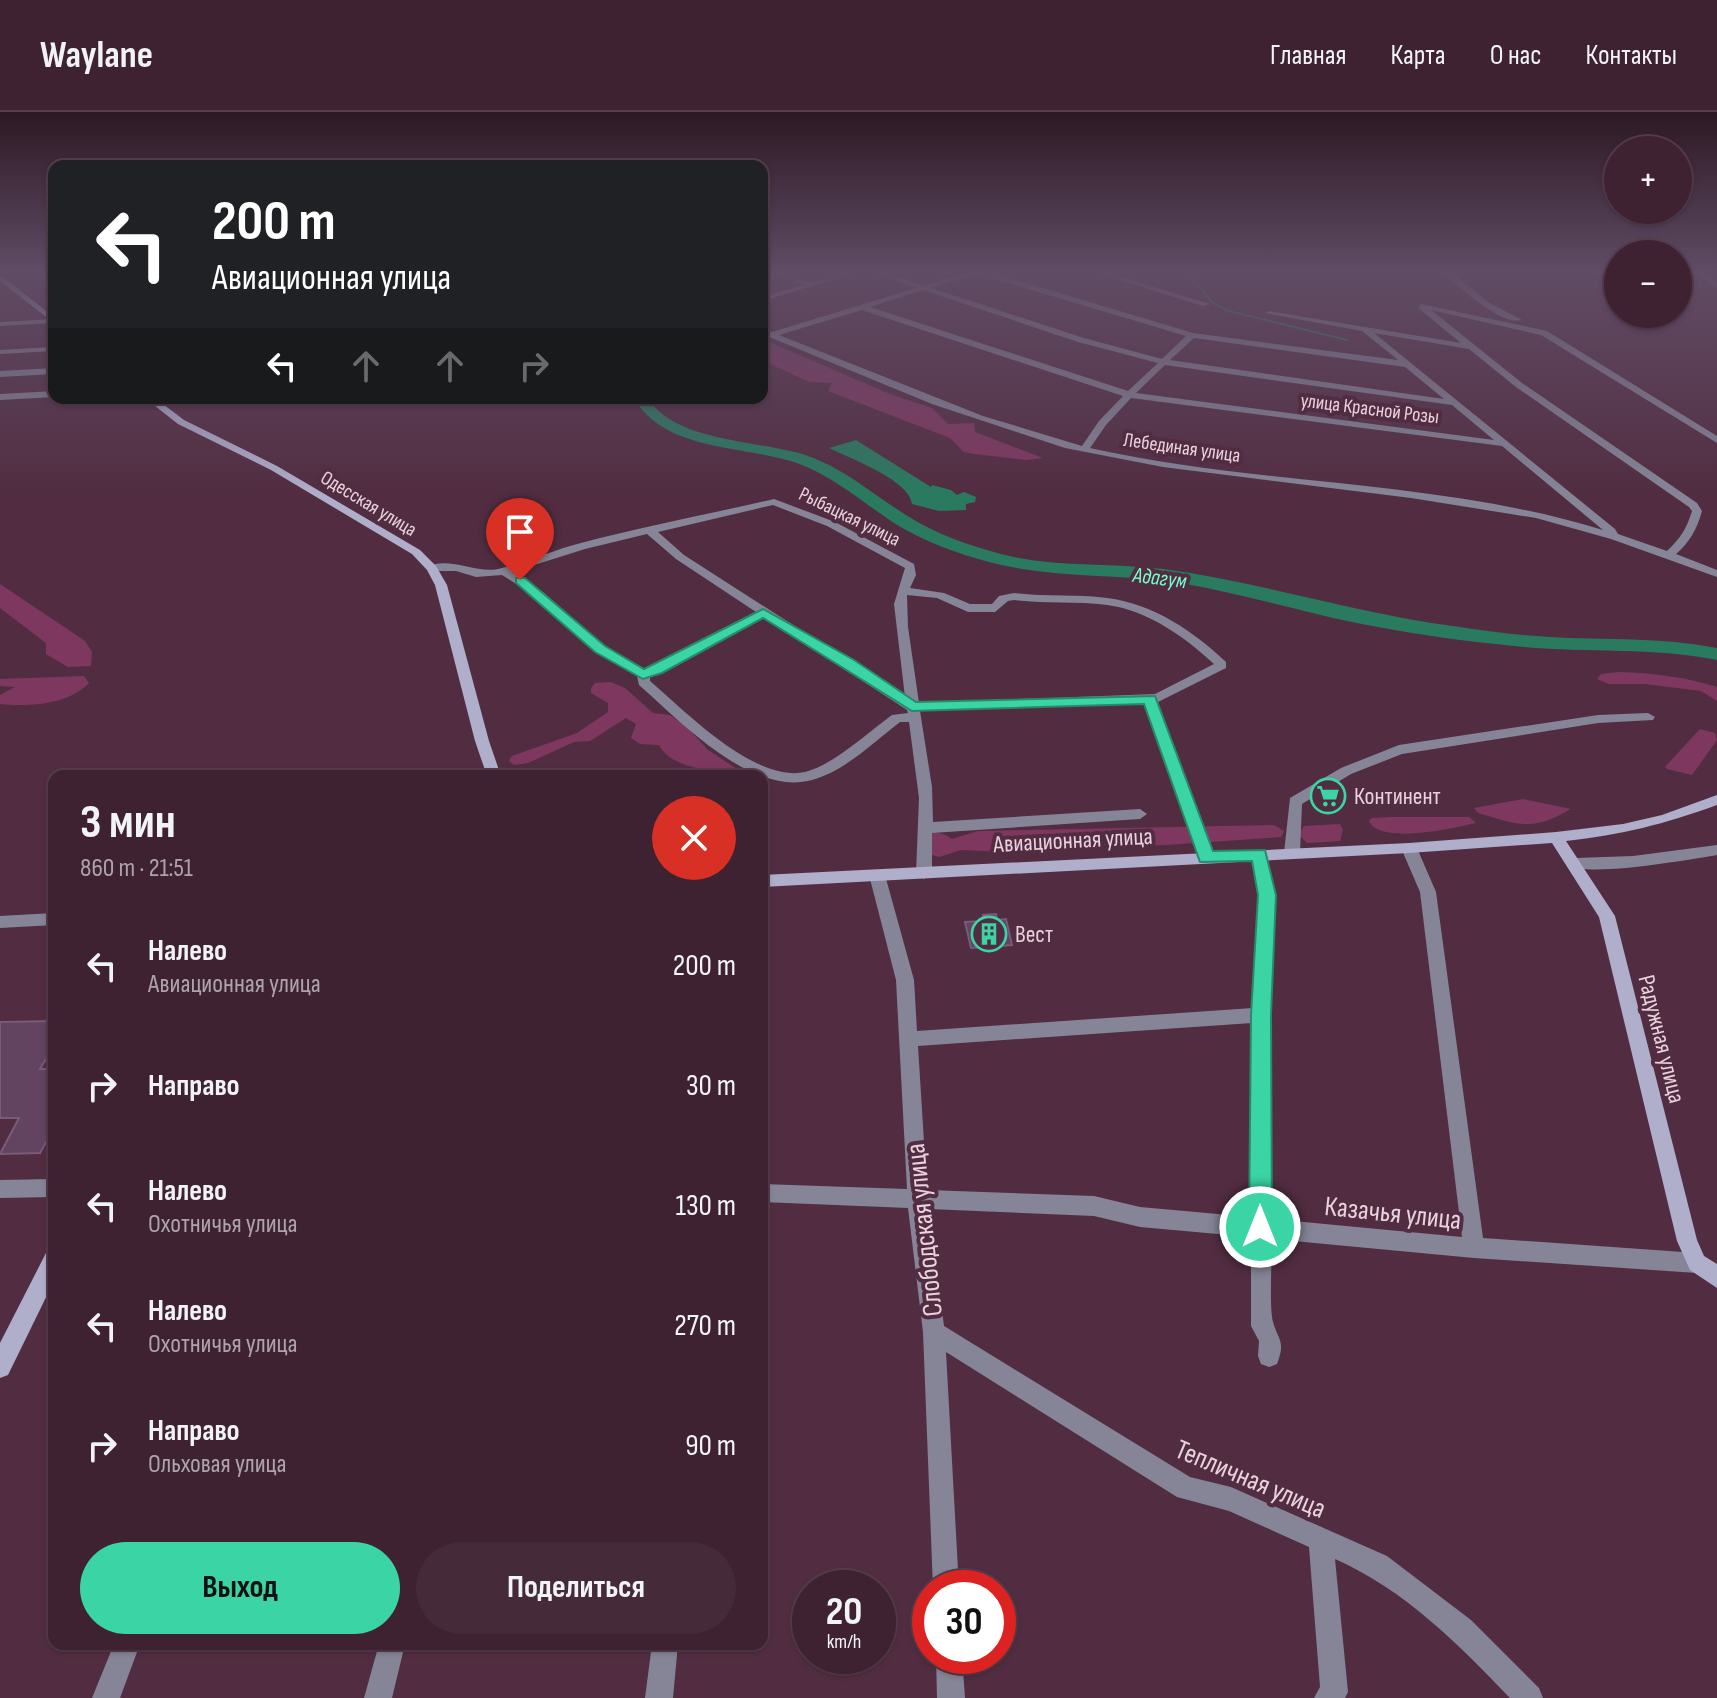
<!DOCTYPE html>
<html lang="ru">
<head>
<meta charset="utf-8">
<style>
  :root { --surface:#3e2231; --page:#452a39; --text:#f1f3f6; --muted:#ada4ab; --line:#573f4d; --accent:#3ad4a5 }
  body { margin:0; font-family:"Sofia Sans Condensed",sans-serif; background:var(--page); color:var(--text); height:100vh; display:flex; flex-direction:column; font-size:30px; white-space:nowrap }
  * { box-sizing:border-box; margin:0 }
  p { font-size:26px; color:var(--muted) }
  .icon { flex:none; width:44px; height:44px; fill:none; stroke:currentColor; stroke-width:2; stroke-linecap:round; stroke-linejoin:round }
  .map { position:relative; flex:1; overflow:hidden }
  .details { position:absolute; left:48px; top:658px; width:720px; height:880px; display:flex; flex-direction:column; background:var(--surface); border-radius:16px; box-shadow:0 2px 6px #0004,0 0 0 2px var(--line) }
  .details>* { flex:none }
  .hud { position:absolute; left:48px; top:48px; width:720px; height:244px; border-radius:16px; box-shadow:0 2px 6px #0004,0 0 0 2px var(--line); background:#202124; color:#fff; overflow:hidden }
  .tools { position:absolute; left:1604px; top:24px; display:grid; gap:16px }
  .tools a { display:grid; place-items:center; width:88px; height:88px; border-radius:50%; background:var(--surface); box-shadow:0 2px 6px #0004,0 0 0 2px var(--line); font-size:40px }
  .speed { position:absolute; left:792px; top:1458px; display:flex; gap:16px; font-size:40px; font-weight:700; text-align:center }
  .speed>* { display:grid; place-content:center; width:104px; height:104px; border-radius:50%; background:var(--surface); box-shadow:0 2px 6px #0004,0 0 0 2px var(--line); line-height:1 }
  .speed small { font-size:20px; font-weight:400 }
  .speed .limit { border:12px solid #d22; background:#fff; color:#111 }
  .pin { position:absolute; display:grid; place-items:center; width:68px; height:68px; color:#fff; margin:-82px -34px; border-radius:50% 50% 50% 0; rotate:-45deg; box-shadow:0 0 8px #0007 }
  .pin .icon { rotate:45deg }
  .me { position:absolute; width:88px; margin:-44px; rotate:0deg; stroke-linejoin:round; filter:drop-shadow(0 0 6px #0008) }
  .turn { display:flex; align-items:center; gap:28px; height:168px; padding:0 32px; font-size:36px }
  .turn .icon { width:104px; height:104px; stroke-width:2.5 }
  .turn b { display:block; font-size:56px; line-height:68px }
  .lanes { display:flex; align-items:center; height:76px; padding:0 32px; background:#0003; justify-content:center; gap:40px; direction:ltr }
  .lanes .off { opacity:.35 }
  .round { display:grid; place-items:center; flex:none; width:84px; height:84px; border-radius:42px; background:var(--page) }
  .headline { display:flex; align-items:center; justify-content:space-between; height:136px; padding:0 32px }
  h1 { font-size:48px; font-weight:700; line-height:60px }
  .cta { display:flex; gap:16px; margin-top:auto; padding:16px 32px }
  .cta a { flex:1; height:92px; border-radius:48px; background:var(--accent); color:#111; font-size:32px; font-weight:700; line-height:92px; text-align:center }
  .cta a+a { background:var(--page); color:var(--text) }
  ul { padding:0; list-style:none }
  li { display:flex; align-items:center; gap:24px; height:120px; padding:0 32px }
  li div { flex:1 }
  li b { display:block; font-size:30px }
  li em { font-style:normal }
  header { display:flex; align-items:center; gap:48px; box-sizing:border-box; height:112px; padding:0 40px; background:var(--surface); border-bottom:2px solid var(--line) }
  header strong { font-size:38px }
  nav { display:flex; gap:44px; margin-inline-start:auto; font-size:28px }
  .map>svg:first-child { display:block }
</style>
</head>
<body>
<header>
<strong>Waylane</strong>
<nav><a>Главная</a><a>Карта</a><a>О нас</a><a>Контакты</a></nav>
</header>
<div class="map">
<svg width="1717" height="1586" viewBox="0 0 1717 1586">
  <rect width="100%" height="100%" fill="#522d41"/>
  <g fill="#7e3860">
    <polygon points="762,227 890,282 932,296 948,312 974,311 975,320 1043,346 1026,348 974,342 964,340 950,326 828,279 832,271 809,270 762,248"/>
    <polygon points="0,472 85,529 92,540 91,554 68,555 46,542 46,531 0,496"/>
    <path d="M1618 560C1652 561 1685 565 1717 575V589L1701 579 1645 572H1609L1597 567 1601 562Z"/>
    <path d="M84 564 89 571C68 593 28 595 0 592V583L15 575 0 574V567Z"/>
    <path d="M611 570 625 576 653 601 670 603 685 613 708 638 737 657 738 661 732 663C709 658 671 656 659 633L640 632 631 626 636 612 626 606 590 629 574 630 528 651 514 653 509 649 512 644 577 621 608 600V591L591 581V576L595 571Z"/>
    <polygon points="1700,617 1715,621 1717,628 1692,663 1667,657 1665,655"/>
    <path d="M1523 687 1571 697C1531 720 1520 713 1478 701L1474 696Z"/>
    <path d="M1390 705H1469L1476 711C1455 716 1379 733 1369 709L1372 706Z"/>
    <polygon points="1340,712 1343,718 1340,729 1307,731 1299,723 1304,714"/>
    <path d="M1274 713 1284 719 1281 725 1166 733 1125 734 1112 731 1095 736 1022 741 961 738 939 745 929 742 928 723C936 718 945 722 952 727L978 719Z"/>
  </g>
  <path fill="#2a7a60" d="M856 328 931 375 932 373 951 378 957 383 964 380 976 385 975 390 966 392V398L939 399 912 392C910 368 849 346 829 336Z"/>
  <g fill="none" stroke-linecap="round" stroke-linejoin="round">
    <polyline stroke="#2a7a60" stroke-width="2" points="1187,160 1213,191 1229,199 1347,228"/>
    <path fill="#2a7a60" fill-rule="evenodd" d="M634 286H648C675 331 762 328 808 344 845 357 874 383 906 403 935 422 968 433 1001 442 1054 456 1109 450 1163 457 1261 470 1355 501 1453 514 1485 519 1517 523 1549 525 1605 528 1661 525 1717 536V548C1653 535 1589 541 1524 535 1461 529 1396 520 1333 506 1282 494 1232 480 1180 471 1116 461 1052 467 989 450 956 441 923 429 894 411 862 390 833 364 797 351 744 333 665 340 634 286Z"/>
  </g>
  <g fill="#624461" stroke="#795a78" stroke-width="2">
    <polygon points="996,802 997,808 1006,807 1012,833 971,836 965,810 985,809 983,803"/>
    <polygon points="54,909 54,934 40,957 54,957 54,1016 40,1041 0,1042 19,1006 0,1006 0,910"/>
  </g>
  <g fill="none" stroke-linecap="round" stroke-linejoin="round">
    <g fill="#858597" fill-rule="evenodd">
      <path d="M774 160C787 160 800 171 812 170 828 169 842 160 858 160L762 189V185L803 173Z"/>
      <path d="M872 160H883L924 174 967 160H989L1193 221 1398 248 1362 219 1265 201 1269 199 1461 231 1418 196 1421 192 1547 219 1717 324V331L1541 223 1431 198 1522 271 1697 391 1702 399C1697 417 1690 430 1676 442L1717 458V465L1611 427 1536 406 1411 386 1163 355 1065 336 932 292 762 222V217L772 220 916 176ZM978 161V162L1186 224 1162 247 1084 226 931 176ZM923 178 1078 230 1158 251 1128 279 870 195ZM862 198 1123 284 1099 309 1082 334 983 304 779 223ZM1374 221 1469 237 1516 275 1689 395 1692 399C1687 416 1680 427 1667 439L1618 422 1615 417ZM1194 226 1405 255 1444 287 1170 248ZM1165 253 1452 293 1494 328 1136 281ZM1131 286 1502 334 1603 418C1437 367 1259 374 1090 336L1106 313Z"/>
      <polygon points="1094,160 1105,160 1210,192 1203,194"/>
      <path d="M1443 160H1451L1488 190 1522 208C1503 215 1457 174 1443 160Z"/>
      <polygon points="1694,160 1702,160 1717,171 1717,176"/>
      <polygon points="54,207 54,211 0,214 0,210"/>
      <polygon points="54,235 54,239 0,242 0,238"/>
      <polygon points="54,256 54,262 0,265 0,259"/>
      <polygon points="54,279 54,285 0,288 0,282"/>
      <path d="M774 387 835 410 914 452 916 463 910 476 944 481 970 492H992L999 484 1014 481C1045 485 1076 482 1107 486 1154 492 1193 519 1226 550V556L1158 590 1214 745 1211 749H1201L1198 745 1145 590 920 599 932 675 933 710 1140 697 1147 702 1140 707 932 721V761L924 767 916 761 919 686 909 610H900C874 630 845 659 812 668 752 685 681 610 639 573L637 564 596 540 535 484 502 463 476 465 456 459H432L426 456C446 443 476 462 498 457 526 451 553 438 581 431 645 414 709 402 774 387ZM773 393 827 414 905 456 894 492 905 585 684 443 658 420ZM647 422 676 447 756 500 645 558 604 534 543 480 512 460 585 437ZM907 483 937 486 968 500H995L1008 489 1014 488C1045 492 1076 489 1107 493 1147 498 1185 525 1214 552L1155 582 919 591 908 515ZM765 505 907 598 908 601 892 603C868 620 834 653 805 660 755 671 685 599 650 569V564L661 561Z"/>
      <polygon points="1648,601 1655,605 1653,608 1598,611 1402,642 1351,662 1302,692 1300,741 1292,746 1284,741 1290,686 1341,656 1399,633 1598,603"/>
      <path d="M1409 731 1417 736 1436 780 1483 1126 1697 1141 1704 1144 1708 1151 1704 1158 1697 1161 1474 1146 1272 1127C1272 1147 1269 1194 1273 1210 1278 1228 1286 1229 1277 1252L1269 1255 1261 1252 1258 1244 1259 1229 1251 1214V1125L1140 1115 1094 1104 929 1097 944 1214 1190 1365 1231 1375 1387 1444 1471 1508 1539 1576 1543 1586H1510C1458 1532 1405 1478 1335 1447L1348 1580 1345 1586H1314L1320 1575 1309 1435 1229 1399 1177 1385 946 1240 959 1476H933L923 1220 908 1096 762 1090V1072L907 1077 896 868 869 763 871 759H883L885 763 914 868 917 919 1253 896 1259 783 1251 742 1254 738H1264L1275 783 1270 903 1272 1107 1462 1125 1420 780 1401 736ZM1252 911 1251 1105 1140 1095 1094 1084 927 1078 918 934Z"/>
      <path d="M1717 733V743C1693 747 1581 767 1568 752L1576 746 1633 744Z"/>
      <polygon points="54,801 54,813 0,816 0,804"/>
      <polygon points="54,1067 54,1085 0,1086 0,1068"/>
      <polygon points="114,1532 140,1532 120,1586 92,1586"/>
      <polygon points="379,1532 405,1532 392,1586 364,1586"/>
      <polygon points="652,1532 678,1532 673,1586 645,1586"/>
      <polygon points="936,1544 962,1544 965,1586 937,1586"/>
    </g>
    <g fill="#afaecb" fill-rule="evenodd">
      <polygon points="0,163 54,205 54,211 0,169"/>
      <polygon points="145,286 155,286 184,308 277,354 420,438 436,454 447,473 489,629 501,664 487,664 475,629 435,473 427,458 412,442 271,358 178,312"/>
      <path d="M1717 683V693C1665 712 1621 723 1566 729L1615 804 1697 1128 1704 1144 1717 1152V1176L1690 1158 1677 1129 1599 805 1552 731 1409 741 762 775V763L1409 731 1556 720 1623 712 1662 703Z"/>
      <polygon points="54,1136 54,1169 8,1263 0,1266 0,1231 47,1139"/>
    </g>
  </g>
  <linearGradient id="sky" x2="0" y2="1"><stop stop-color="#2d1924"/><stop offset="0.42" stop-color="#604c65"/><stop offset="1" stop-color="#604c65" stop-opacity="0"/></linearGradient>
  <rect width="1717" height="382" fill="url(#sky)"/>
  <polygon fill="#3ad4a5" stroke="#268a6b" stroke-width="2" points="516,466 525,466 605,534 644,557 763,497 854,548 916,590 1155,584 1213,739 1265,738 1276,783 1271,903 1272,1115 1268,1123 1260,1126 1252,1123 1249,1115 1251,903 1258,783 1252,749 1200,750 1144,592 912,599 763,506 662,561 643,567 595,540 516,471"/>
  <defs>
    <g id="supermarket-ring" transform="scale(1.8)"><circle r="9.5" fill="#522d41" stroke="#3ad4a5" stroke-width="1.5"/><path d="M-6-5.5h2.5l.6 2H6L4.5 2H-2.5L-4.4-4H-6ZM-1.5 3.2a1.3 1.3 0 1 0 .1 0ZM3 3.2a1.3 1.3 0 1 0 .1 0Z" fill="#3ad4a5"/></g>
    <g id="building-ring" transform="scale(1.8)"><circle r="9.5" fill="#522d41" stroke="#3ad4a5" stroke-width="1.5"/><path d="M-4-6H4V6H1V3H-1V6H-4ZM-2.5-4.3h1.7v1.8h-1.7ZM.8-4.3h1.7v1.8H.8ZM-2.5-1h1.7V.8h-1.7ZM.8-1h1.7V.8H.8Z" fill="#3ad4a5"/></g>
  </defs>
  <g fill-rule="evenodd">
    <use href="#supermarket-ring" x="1328" y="684"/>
    <use href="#building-ring" x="989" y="822"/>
  </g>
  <g text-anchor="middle" stroke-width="8" stroke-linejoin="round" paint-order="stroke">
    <g font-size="20" fill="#e9d2dd" stroke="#522d41">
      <text transform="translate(1370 296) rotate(7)" y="7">улица Красной Розы</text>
      <text transform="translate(1182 335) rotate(8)" y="7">Лебединая улица</text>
      <text transform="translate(369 391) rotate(31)" y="7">Одесская улица</text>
      <text transform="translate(850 404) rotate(26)" y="7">Рыбацкая улица</text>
    </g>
    <g font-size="22" font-style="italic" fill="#74ffce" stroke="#522d41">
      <text transform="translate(1160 465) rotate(7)" y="8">Адагум</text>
    </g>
    <g font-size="24" fill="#e9d2dd" stroke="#522d41" text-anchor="start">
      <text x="1354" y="692">Континент</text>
      <text x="1015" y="830">Вест</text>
    </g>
    <g font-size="24" fill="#e9d2dd" stroke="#522d41">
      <text transform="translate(1073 728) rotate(-3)" y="8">Авиационная улица</text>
      <text transform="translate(1662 927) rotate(76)" y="8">Радужная улица</text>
    </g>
    <g font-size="28" fill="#e9d2dd" stroke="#522d41">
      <text transform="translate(1393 1100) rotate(6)" y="10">Казачья улица</text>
      <text transform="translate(923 1118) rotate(-96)" y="10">Слободская улица</text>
      <text transform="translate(1251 1366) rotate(23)" y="10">Тепличная улица</text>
    </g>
  </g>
</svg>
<div class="tools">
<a>+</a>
<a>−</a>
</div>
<div class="speed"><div>20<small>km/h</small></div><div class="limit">30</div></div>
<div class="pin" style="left:520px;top:468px;background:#d93025"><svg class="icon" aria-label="arrive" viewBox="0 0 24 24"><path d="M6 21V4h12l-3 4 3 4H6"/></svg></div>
<svg class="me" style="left:1260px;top:1115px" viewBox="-20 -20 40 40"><circle r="17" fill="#3ad4a5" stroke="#fff" stroke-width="3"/><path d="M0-11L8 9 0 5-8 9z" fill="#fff"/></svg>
<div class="hud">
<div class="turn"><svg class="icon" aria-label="left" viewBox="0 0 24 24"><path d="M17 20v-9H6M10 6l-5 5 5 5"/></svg><div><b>200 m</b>Авиационная улица</div></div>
<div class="lanes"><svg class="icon" aria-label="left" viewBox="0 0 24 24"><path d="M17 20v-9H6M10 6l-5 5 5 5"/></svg><svg class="icon off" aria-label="ahead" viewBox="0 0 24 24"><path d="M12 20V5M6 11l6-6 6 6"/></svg><svg class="icon off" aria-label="ahead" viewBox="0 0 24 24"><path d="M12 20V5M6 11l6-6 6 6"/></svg><svg class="icon off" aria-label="right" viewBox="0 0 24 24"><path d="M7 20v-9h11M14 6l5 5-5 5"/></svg></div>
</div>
<section class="details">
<div class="headline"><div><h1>3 мин</h1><p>860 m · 21:51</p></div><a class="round" style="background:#d93025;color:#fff"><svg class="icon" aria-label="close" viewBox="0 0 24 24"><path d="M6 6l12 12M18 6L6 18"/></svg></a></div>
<ul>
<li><svg class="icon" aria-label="left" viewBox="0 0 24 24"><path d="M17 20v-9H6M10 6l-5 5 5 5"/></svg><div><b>Налево</b><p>Авиационная улица</p></div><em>200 m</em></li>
<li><svg class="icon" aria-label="right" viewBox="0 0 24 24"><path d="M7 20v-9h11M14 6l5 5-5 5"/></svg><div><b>Направо</b></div><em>30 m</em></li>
<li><svg class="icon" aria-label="left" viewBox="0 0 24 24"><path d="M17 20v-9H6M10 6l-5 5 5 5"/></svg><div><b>Налево</b><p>Охотничья улица</p></div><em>130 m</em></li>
<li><svg class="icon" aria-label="left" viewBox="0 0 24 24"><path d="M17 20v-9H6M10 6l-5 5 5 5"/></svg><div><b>Налево</b><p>Охотничья улица</p></div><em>270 m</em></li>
<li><svg class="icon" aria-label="right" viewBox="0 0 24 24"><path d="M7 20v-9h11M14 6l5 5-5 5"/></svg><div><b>Направо</b><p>Ольховая улица</p></div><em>90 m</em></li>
</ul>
<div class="cta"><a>Выход</a><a>Поделиться</a></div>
</section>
</div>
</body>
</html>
